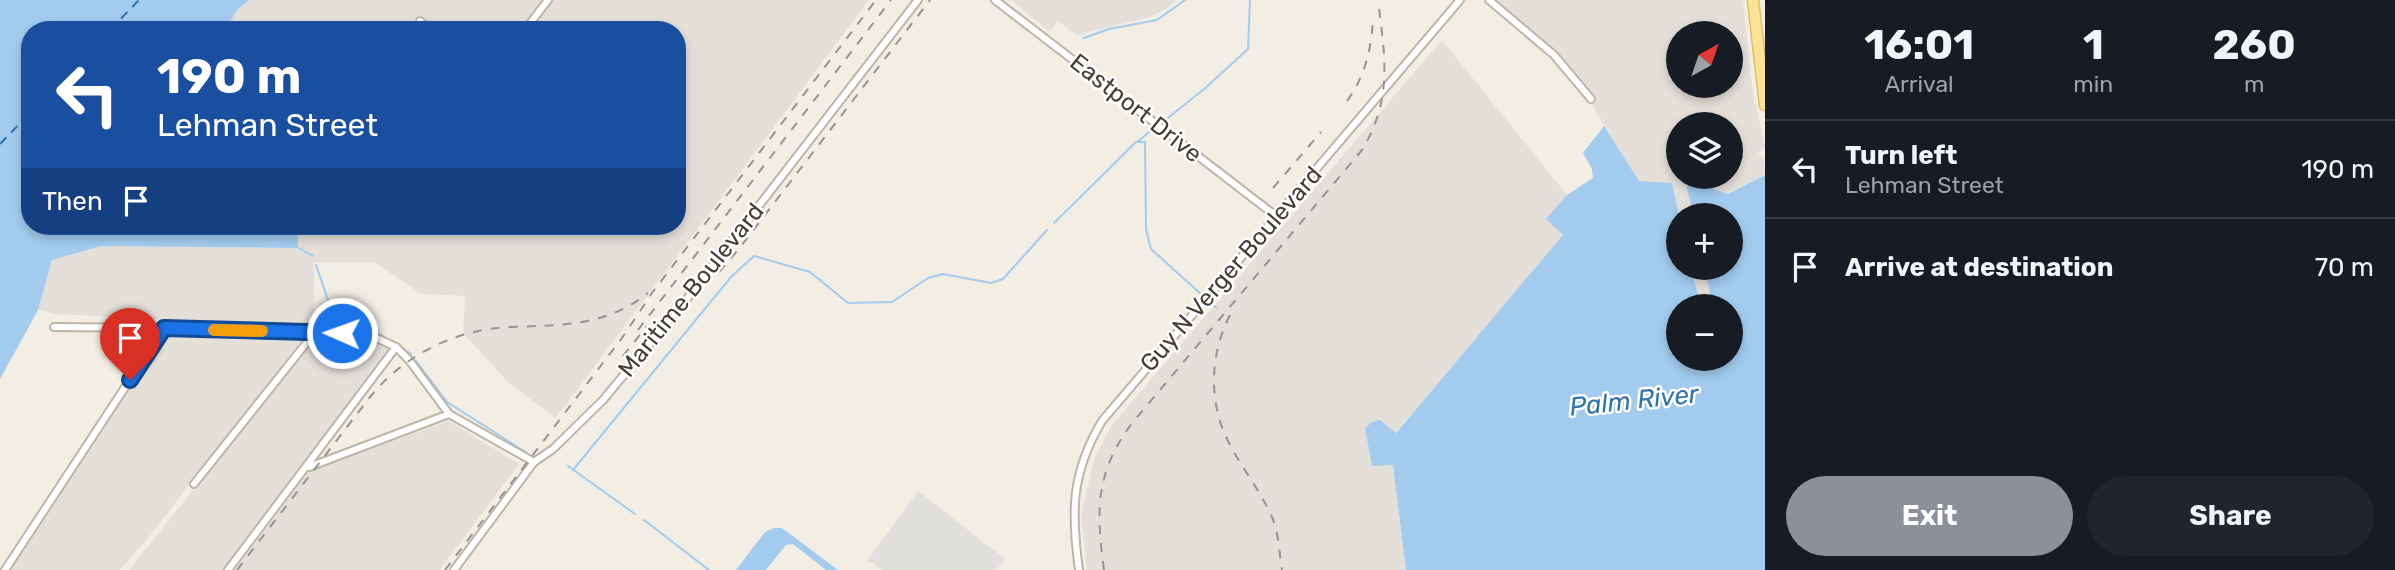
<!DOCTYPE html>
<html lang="en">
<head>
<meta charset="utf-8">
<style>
  :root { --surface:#171b24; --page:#20242c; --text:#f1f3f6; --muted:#9ea1a6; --line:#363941; --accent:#8c9099 }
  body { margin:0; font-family:Rubik,sans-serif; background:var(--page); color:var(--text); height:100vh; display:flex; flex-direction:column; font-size:26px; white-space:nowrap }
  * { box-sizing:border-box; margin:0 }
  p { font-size:23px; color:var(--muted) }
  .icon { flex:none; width:38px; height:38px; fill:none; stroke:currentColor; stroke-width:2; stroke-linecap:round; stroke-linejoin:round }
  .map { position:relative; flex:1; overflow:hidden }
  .drawer { display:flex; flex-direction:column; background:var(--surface); width:630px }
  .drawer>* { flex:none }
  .hud { position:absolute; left:21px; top:21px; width:665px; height:214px; border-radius:28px; box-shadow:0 4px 10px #0003; background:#1a4fa0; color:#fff; overflow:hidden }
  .needle { width:46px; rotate:40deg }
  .fabs { position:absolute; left:1666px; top:21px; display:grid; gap:14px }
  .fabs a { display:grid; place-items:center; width:77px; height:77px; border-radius:50%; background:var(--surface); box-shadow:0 4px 10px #0003; font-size:35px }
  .pin { position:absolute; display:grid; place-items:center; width:60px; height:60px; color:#fff; margin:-72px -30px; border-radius:50% 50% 50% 0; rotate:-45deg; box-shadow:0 0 7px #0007 }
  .pin .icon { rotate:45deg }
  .me { position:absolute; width:77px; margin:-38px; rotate:272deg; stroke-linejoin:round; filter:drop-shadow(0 0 5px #0008) }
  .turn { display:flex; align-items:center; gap:24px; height:147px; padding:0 21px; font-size:32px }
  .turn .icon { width:91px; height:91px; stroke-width:2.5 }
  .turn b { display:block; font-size:49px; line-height:60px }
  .then { display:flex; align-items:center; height:66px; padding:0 21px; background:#0003; gap:14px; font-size:26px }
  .eta { display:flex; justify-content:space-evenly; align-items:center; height:119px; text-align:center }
  .eta b { font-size:42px; font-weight:700; line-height:49px }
  .primary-button { display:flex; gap:14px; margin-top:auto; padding:14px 21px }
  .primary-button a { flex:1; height:80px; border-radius:42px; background:var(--accent); color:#fff; font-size:28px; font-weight:700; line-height:80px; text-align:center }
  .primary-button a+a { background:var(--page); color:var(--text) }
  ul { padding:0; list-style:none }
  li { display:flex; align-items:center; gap:21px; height:98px; padding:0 21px; border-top:2px solid var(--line) }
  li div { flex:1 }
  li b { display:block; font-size:26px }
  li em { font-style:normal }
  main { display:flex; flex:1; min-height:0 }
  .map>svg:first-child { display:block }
</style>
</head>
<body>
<main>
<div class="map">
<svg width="1765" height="570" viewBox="0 0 1765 570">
  <rect width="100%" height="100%" fill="#f2eee4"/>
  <g fill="#e4dfd9" fill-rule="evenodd">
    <polygon points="249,0 869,0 556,418 509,383 463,333 465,296 421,294 374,262 314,262 314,327 56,314 38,310 52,260 101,246 298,248 298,226 677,226 677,30 225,30 237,10"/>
    <polygon points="1011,0 1176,0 1167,8 1147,18 1076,35 1058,21 1050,32"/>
    <path d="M1488 0H1743L1753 92 1765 147 1758 154 1764 158 1765 175 1728 194 1685 180 1693 215H1679L1672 183 1639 181 1604 126 1591 101 1562 64ZM1678 33H1731V86H1678ZM1678 124H1731V177H1678Z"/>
    <polygon points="1442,40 1567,195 1547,219 1564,235 1395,433 1380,420 1366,434 1369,449 1393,465 1406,570 1087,570 1081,516 1094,459 1112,425"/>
    <polygon points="1691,268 1704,268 1713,306 1701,306"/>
    <polygon points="170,331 297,335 302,339 149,537 120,570 9,570 165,334"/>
    <polygon points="316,337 364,338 374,340 390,350 223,570 129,570"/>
    <polygon points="449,421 519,464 440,570 235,570 309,471"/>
  </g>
  <polygon fill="#e2e0dd" points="918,491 1005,559 996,570 882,570 872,562 866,562"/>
  <g fill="#a2cbed">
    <polygon points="0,0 249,0 237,10 225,30 30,30 30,226 298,226 298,248 101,246 52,260 38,310 0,379"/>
    <polygon points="1604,126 1639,181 1672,183 1679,215 1678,268 1691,268 1701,306 1678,306 1678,359 1731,359 1731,306 1713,306 1704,268 1731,268 1731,215 1693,215 1685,179 1728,194 1765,175 1765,570 1406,570 1393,465 1372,466 1365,428 1372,422 1380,420 1396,433 1563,235 1546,219 1567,195 1593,178 1592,169 1583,153"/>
    <polygon points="774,528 782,528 838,570 826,570 793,544 786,545 766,570 736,570 765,532"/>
  </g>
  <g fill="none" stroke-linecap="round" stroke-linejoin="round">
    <g stroke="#a2cbed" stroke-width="2">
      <polyline points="1084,38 1109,29 1157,20 1185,0"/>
      <polyline points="1164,121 1203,90 1248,49 1250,0"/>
      <polyline points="1137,142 1153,129"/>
      <polyline points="1054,223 1136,142 1145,142 1146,229 1151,249 1202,295"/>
      <polyline points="299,248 313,256"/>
      <polyline points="316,265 337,326 371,329 393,342"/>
      <polyline points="1209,302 1217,308"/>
      <polyline points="398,345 411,354"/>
      <polyline points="416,361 447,402 527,453"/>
      <polyline points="568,466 635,514"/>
      <polyline points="573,470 731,277 754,256 810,272 848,303 892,302 928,278 943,274 991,283 1003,279 1047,230"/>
      <polyline points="644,520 709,570"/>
    </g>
    <g stroke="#3173ac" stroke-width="2" stroke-dasharray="9 7" stroke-linecap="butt">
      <polyline points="110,30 139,0"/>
      <polyline points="0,144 30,113"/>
    </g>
    <g stroke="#bdb6a7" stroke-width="10">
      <g id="street">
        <polyline points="995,0 1276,216"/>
        <polyline points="1489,0 1554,55 1591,99"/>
        <polyline points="420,21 431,30"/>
        <polyline points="525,30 548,0"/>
        <polyline points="54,327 164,328 370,335 396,347 409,360 449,414 534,462"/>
        <polyline points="309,467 449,414"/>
        <polyline points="194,484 315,332"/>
        <polyline points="5,570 164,328"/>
        <polyline points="228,570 396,347"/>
        <polyline points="454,570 534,462 553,449 603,400 686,300 918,0"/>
        <path d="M1079 570C1071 512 1071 473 1102 421L1460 0"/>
      </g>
    </g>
    <g stroke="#dfbf65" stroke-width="13">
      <polyline id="primary" points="1753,0 1765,105"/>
    </g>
    <use href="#street" stroke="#fff" stroke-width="6"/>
    <use href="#primary" stroke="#fbe294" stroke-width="10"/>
    <g stroke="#949494" stroke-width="2" stroke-dasharray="9 9" stroke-linecap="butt">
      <path d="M1347 101C1365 77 1372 47 1373 17"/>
      <polyline points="1273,188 1321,132"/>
      <polyline points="719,272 738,250 930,0"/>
      <path d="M1230 315C1210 354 1208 401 1228 441 1241 467 1260 490 1272 517 1279 533 1279 552 1282 570"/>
      <polyline points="638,330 891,0"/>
      <polyline points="623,356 647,326"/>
      <path d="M237 570 370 397C404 355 456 329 510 327 561 325 605 327 648 293"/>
      <polyline points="445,570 622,338 652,293 876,0"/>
      <path d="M1104 570C1096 510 1095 472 1133 422L1362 150C1393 99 1385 57 1378 0"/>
    </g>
  </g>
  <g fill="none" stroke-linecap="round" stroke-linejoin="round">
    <g stroke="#114b97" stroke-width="18">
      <polyline id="route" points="130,380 164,328 342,333"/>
    </g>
    <use href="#route" stroke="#1a73e8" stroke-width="12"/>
    <polyline stroke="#f59e0b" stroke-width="12" points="214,330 262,331"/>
  </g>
  <g text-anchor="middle" stroke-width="5" stroke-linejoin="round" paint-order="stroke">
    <g font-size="24" fill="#443e34" stroke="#fff">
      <text transform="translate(1136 108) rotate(38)" y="8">Eastport Drive</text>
      <text transform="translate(1231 269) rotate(-49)" y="8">Guy N Verger Boulevard</text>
      <text transform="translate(691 290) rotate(-51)" y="8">Maritime Boulevard</text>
    </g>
    <g font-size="26" font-style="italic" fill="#3173ac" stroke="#fff">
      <text transform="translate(1634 400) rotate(-6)" y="9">Palm River</text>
    </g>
  </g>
</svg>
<div class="fabs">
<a><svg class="needle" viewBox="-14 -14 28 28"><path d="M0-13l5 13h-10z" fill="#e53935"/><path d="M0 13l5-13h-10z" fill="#9ea1a6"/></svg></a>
<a><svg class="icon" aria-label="layers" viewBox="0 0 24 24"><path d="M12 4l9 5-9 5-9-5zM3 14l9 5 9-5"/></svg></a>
<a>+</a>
<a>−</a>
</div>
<div class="pin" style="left:130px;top:380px;background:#d93025"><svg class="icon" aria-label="arrive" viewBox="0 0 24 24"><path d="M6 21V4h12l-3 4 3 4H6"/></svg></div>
<svg class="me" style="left:342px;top:333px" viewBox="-20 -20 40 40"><circle r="17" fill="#1a73e8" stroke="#fff" stroke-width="3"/><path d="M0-11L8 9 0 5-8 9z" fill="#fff"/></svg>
<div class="hud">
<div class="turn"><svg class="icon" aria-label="left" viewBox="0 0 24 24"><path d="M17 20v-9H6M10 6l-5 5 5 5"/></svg><div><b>190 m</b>Lehman Street</div></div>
<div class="then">Then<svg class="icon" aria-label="arrive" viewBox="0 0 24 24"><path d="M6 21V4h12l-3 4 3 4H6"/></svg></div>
</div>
</div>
<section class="drawer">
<div class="eta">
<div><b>16:01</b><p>Arrival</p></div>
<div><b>1</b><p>min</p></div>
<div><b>260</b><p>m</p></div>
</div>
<ul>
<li><svg class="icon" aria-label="left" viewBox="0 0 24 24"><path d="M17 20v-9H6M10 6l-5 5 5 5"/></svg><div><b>Turn left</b><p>Lehman Street</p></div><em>190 m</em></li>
<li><svg class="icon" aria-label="arrive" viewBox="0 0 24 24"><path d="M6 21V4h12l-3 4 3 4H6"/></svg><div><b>Arrive at destination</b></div><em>70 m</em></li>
</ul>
<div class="primary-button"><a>Exit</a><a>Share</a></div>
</section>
</main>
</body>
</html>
